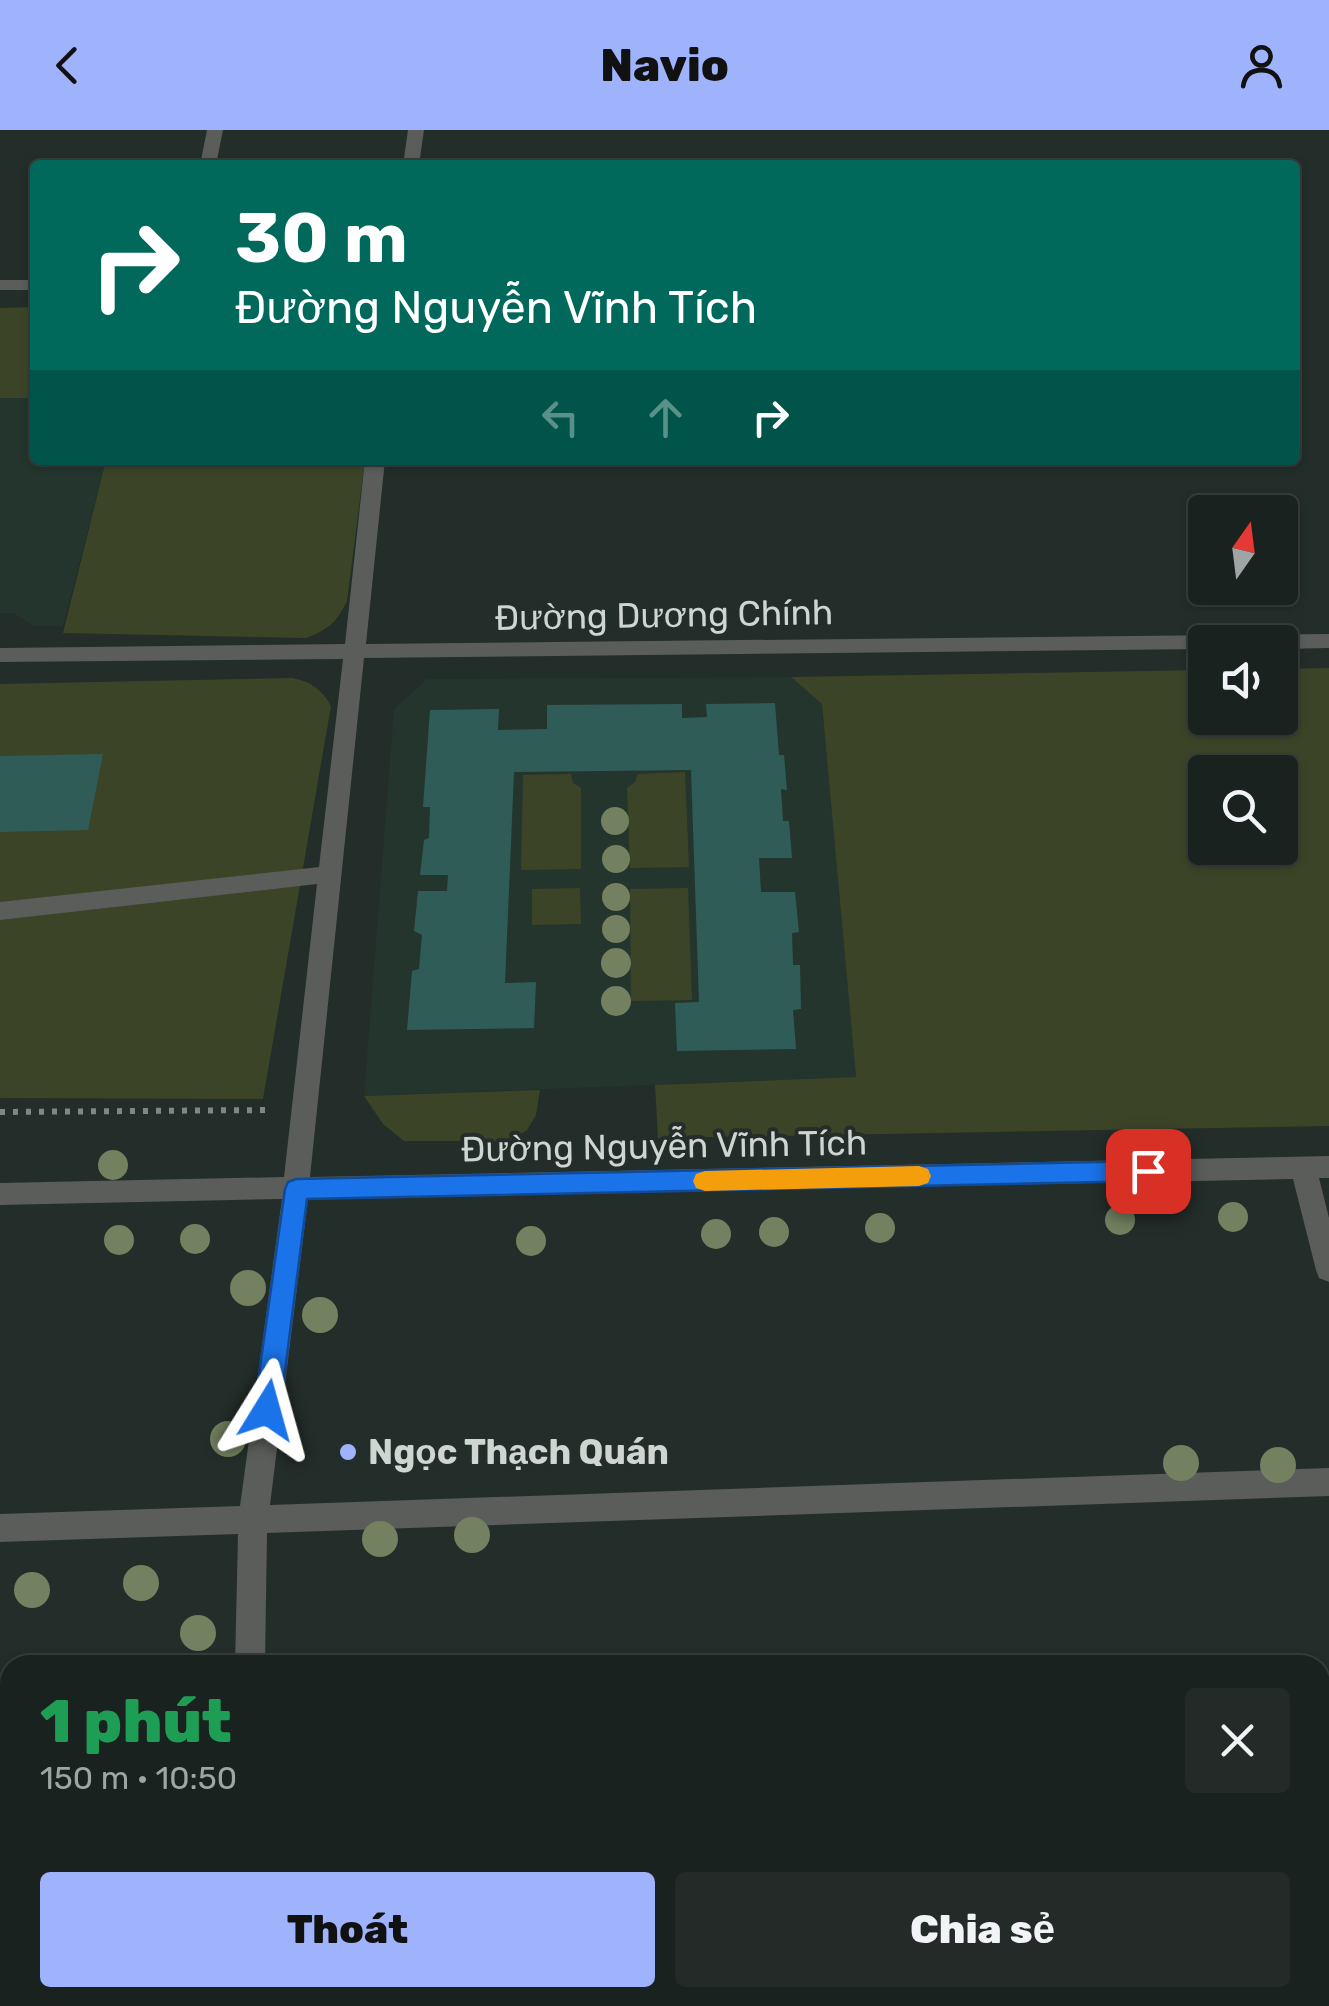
<!DOCTYPE html>
<html lang="vi">
<head>
<meta charset="utf-8">
<style>
  :root { --surface:#1a221f; --page:#232a28; --text:#f1f3f6; --muted:#9fa4a4; --line:#383f3d; --accent:#9fb3fd }
  body { margin:0; font-family:Rubik,sans-serif; background:var(--page); color:var(--text); height:100vh; display:flex; flex-direction:column; font-size:38px; white-space:nowrap }
  * { box-sizing:border-box; margin:0 }
  p { font-size:32px; color:var(--muted) }
  .icon { flex:none; width:55px; height:55px; fill:none; stroke:currentColor; stroke-width:2; stroke-linecap:round; stroke-linejoin:round }
  .map { position:relative; flex:1; overflow:hidden }
  .details { position:absolute; left:0px; top:1525px; width:1330px; height:352px; display:flex; flex-direction:column; background:var(--surface); border-radius:30px 30px 0 0; box-shadow:0 2px 8px #0004,0 0 0 2px var(--line) }
  .details>* { flex:none }
  .hud { position:absolute; left:30px; top:30px; width:1270px; height:305px; border-radius:10px; box-shadow:0 2px 8px #0004,0 0 0 2px var(--line); background:#00695c; color:#fff; overflow:hidden }
  .needle { width:65px; rotate:14deg }
  .buttons { position:absolute; left:1188px; top:365px; display:grid; gap:20px }
  .buttons a { display:grid; place-items:center; width:110px; height:110px; border-radius:10px; background:var(--surface); box-shadow:0 2px 8px #0004,0 0 0 2px var(--line); font-size:50px }
  .pin { position:absolute; display:grid; place-items:center; width:85px; height:85px; color:#fff; margin:-42px; border-radius:20px; box-shadow:0 5px 15px #0006 }
  .me { position:absolute; width:110px; margin:-55px; rotate:8deg; stroke-linejoin:round; filter:drop-shadow(0 0 8px #0008) }
  .turn { display:flex; align-items:center; gap:35px; height:210px; padding:0 40px; font-size:45px }
  .turn .icon { width:130px; height:130px; stroke-width:2.5 }
  .turn b { display:block; font-size:70px; line-height:85px }
  .lanes { display:flex; align-items:center; height:95px; padding:0 40px; background:#0003; justify-content:center; gap:50px; direction:ltr }
  .lanes .off { opacity:.35 }
  .round { display:grid; place-items:center; flex:none; width:105px; height:105px; border-radius:10px; background:var(--page) }
  .overview { display:flex; align-items:center; justify-content:space-between; height:170px; padding:0 40px }
  h1 { font-size:60px; font-weight:800; line-height:75px; color:#1e9e55 }
  .button { display:flex; gap:20px; margin-top:auto; padding:20px 40px }
  .button a { flex:1; height:115px; border-radius:10px; background:var(--accent); color:#111; font-size:40px; font-weight:800; line-height:115px; text-align:center }
  .button a+a { background:var(--page); color:var(--text) }
  header { display:flex; justify-content:space-between; align-items:center; height:130px; padding:0 40px; background:var(--accent); color:#111; font-size:45px; font-weight:800 }
  .map>svg:first-child { display:block }
</style>
</head>
<body>
<header><svg class="icon" aria-label="back" viewBox="0 0 24 24"><path d="M15 5l-7 7 7 7"/></svg>Navio<svg class="icon" aria-label="person" viewBox="0 0 24 24"><circle cx="12" cy="8" r="4"/><path d="M4 21q1-7 8-7t8 7"/></svg></header>
<div class="map">
<svg width="1329" height="1876" viewBox="0 0 1329 1876">
  <rect width="100%" height="100%" fill="#232d29"/>
  <g fill="#24352d">
    <polygon points="0,268 35,268 35,330 106,330 63,496 33,496 14,483 0,483"/>
    <polygon points="791,547 822,574 856,947 364,966 394,579 427,549"/>
  </g>
  <g fill="#3c4428" fill-rule="evenodd">
    <polygon points="35,177 35,268 0,268 0,178"/>
    <path d="M106 330H365L347 471C337 492 328 500 306 508L63 503Z"/>
    <path d="M1329 538V996L658 1008 655 955 856 947 822 574 791 547 1205 540V588H1280V539ZM1205 642H1280V718H1205Z"/>
    <path d="M292 548C311 551 322 560 331 576L263 969 0 968V554Z"/>
    <polygon points="685,642 689,737 630,738 627,658 635,652 638,644"/>
    <polygon points="571,644 573,653 581,658 581,739 521,740 523,645"/>
    <polygon points="580,758 581,794 532,795 532,759"/>
    <polygon points="688,758 692,870 631,871 630,759"/>
    <polygon points="540,960 536,985 527,1000 511,1011 404,1011 383,994 364,966"/>
  </g>
  <g fill="#305c57">
    <polygon points="775,573 779,625 784,625 787,660 781,659 783,691 789,691 792,728 759,728 761,762 795,762 799,802 792,803 793,835 800,835 801,879 793,880 796,919 677,921 675,873 699,872 691,640 514,642 505,853 536,852 534,898 407,900 412,841 419,839 422,805 414,801 418,761 447,761 448,745 420,745 424,710 429,708 430,677 423,677 430,580 499,579 498,600 547,599 547,575 682,574 682,588 707,587 706,574"/>
    <polygon points="103,624 88,700 0,702 0,626"/>
    <polygon points="1029,1868 1096,1868 1098,1876 1031,1876"/>
    <polygon points="1172,1868 1239,1868 1242,1876 1174,1876"/>
  </g>
  <g fill="none" stroke-linecap="round" stroke-linejoin="round">
    <polyline stroke="#808884" stroke-width="6" stroke-dasharray="5 8" stroke-linecap="butt" points="0,982 269,980"/>
    <g fill="#5a5d5a" fill-rule="evenodd">
      <polygon points="207,0 223,0 216,35 200,35"/>
      <polygon points="408,0 424,0 419,35 403,35"/>
      <rect x="0" y="150" width="35" height="10"/>
      <polygon points="365,330 385,330 366,514 1329,504 1329,518 1280,519 1280,512 1205,512 1205,519 364,528 310,1047 1329,1026 1329,1048 1319,1048 1329,1088 1329,1152 1319,1148 1316,1140 1293,1049 308,1069 270,1375 1329,1338 1329,1366 267,1403 265,1535 235,1535 238,1404 0,1412 0,1384 240,1376 282,1069 0,1075 0,1053 284,1047 317,754 0,790 0,772 319,737 343,529 0,532 0,518 345,514"/>
      <polygon points="1329,1688 1329,1720 1320,1721 1320,1689"/>
      <polygon points="10,1807 10,1841 0,1842 0,1808"/>
      <polygon points="229,1868 263,1868 264,1876 230,1876"/>
      <polygon points="992,1868 1026,1868 1028,1876 994,1876"/>
    </g>
  </g>
  <g fill="#738160">
    <circle cx="615" cy="691" r="14"/>
    <circle cx="616" cy="729" r="14"/>
    <circle cx="616" cy="767" r="14"/>
    <circle cx="616" cy="799" r="14"/>
    <circle cx="616" cy="833" r="15"/>
    <circle cx="616" cy="871" r="15"/>
    <circle cx="113" cy="1035" r="15"/>
    <circle cx="1233" cy="1087" r="15"/>
    <circle cx="1120" cy="1090" r="15"/>
    <circle cx="880" cy="1098" r="15"/>
    <circle cx="774" cy="1102" r="15"/>
    <circle cx="716" cy="1104" r="15"/>
    <circle cx="195" cy="1109" r="15"/>
    <circle cx="119" cy="1110" r="15"/>
    <circle cx="531" cy="1111" r="15"/>
    <circle cx="248" cy="1158" r="18"/>
    <circle cx="320" cy="1185" r="18"/>
    <circle cx="228" cy="1309" r="18"/>
    <circle cx="1181" cy="1333" r="18"/>
    <circle cx="1278" cy="1335" r="18"/>
    <circle cx="472" cy="1405" r="18"/>
    <circle cx="380" cy="1409" r="18"/>
    <circle cx="141" cy="1453" r="18"/>
    <circle cx="32" cy="1460" r="18"/>
    <circle cx="198" cy="1503" r="18"/>
  </g>
  <polygon fill="#1a73e8" stroke="#114b97" stroke-width="2.5" points="1148,1031 1156,1034 1160,1041 1156,1048 1148,1051 307,1069 280,1280 276,1288 267,1292 258,1288 254,1280 285,1059 288,1052 296,1049"/>
  <polygon fill="#f59e0b" points="919,1036 928,1039 931,1046 928,1053 919,1056 705,1061 696,1058 693,1051 696,1044 705,1041"/>
  <circle fill="#9fb3fd" stroke="#232d29" stroke-width="4" cx="348" cy="1322" r="10"/>
  <g text-anchor="middle" stroke-width="8" stroke-linejoin="round" paint-order="stroke">
    <g font-size="35" fill="#cfd6d2" stroke="#232d29">
      <text transform="translate(664 485) rotate(-1)" y="12">Đường Dương Chính</text>
      <text transform="translate(664 1016) rotate(-1)" y="12">Đường Nguyễn Vĩnh Tích</text>
    </g>
    <g font-size="35" font-weight="bold" fill="#cfd6d2" stroke="#232d29" text-anchor="start">
      <text x="368" y="1334">Ngọc Thạch Quán</text>
    </g>
  </g>
</svg>
<div class="buttons">
<a><svg class="needle" viewBox="-14 -14 28 28"><path d="M0-13l5 13h-10z" fill="#e53935"/><path d="M0 13l5-13h-10z" fill="#9fa4a4"/></svg></a>
<a><svg class="icon" aria-label="sound" viewBox="0 0 24 24"><path d="M4 9h4l5-4v14l-5-4H4zM17 9q2 3 0 6"/></svg></a>
<a><svg class="icon" aria-label="search" viewBox="0 0 24 24"><circle cx="10" cy="10" r="6"/><path d="M15 15l6 6"/></svg></a>
</div>
<div class="pin" style="left:1148px;top:1041px;background:#d93025"><svg class="icon" aria-label="arrive" viewBox="0 0 24 24"><path d="M6 21V4h12l-3 4 3 4H6"/></svg></div>
<svg class="me" style="left:267px;top:1280px" viewBox="-20 -20 40 40"><path d="M0-17L14 15 0 8-14 15z" fill="#1a73e8" stroke="#fff" stroke-width="4"/></svg>
<div class="hud">
<div class="turn"><svg class="icon" aria-label="right" viewBox="0 0 24 24"><path d="M7 20v-9h11M14 6l5 5-5 5"/></svg><div><b>30 m</b>Đường Nguyễn Vĩnh Tích</div></div>
<div class="lanes"><svg class="icon off" aria-label="left" viewBox="0 0 24 24"><path d="M17 20v-9H6M10 6l-5 5 5 5"/></svg><svg class="icon off" aria-label="ahead" viewBox="0 0 24 24"><path d="M12 20V5M6 11l6-6 6 6"/></svg><svg class="icon" aria-label="right" viewBox="0 0 24 24"><path d="M7 20v-9h11M14 6l5 5-5 5"/></svg></div>
</div>
<section class="details">
<div class="overview"><div><h1>1 phút</h1><p>150 m · 10:50</p></div><a class="round"><svg class="icon" aria-label="close" viewBox="0 0 24 24"><path d="M6 6l12 12M18 6L6 18"/></svg></a></div>
<div class="button"><a>Thoát</a><a>Chia sẻ</a></div>
</section>
</div>
</body>
</html>
